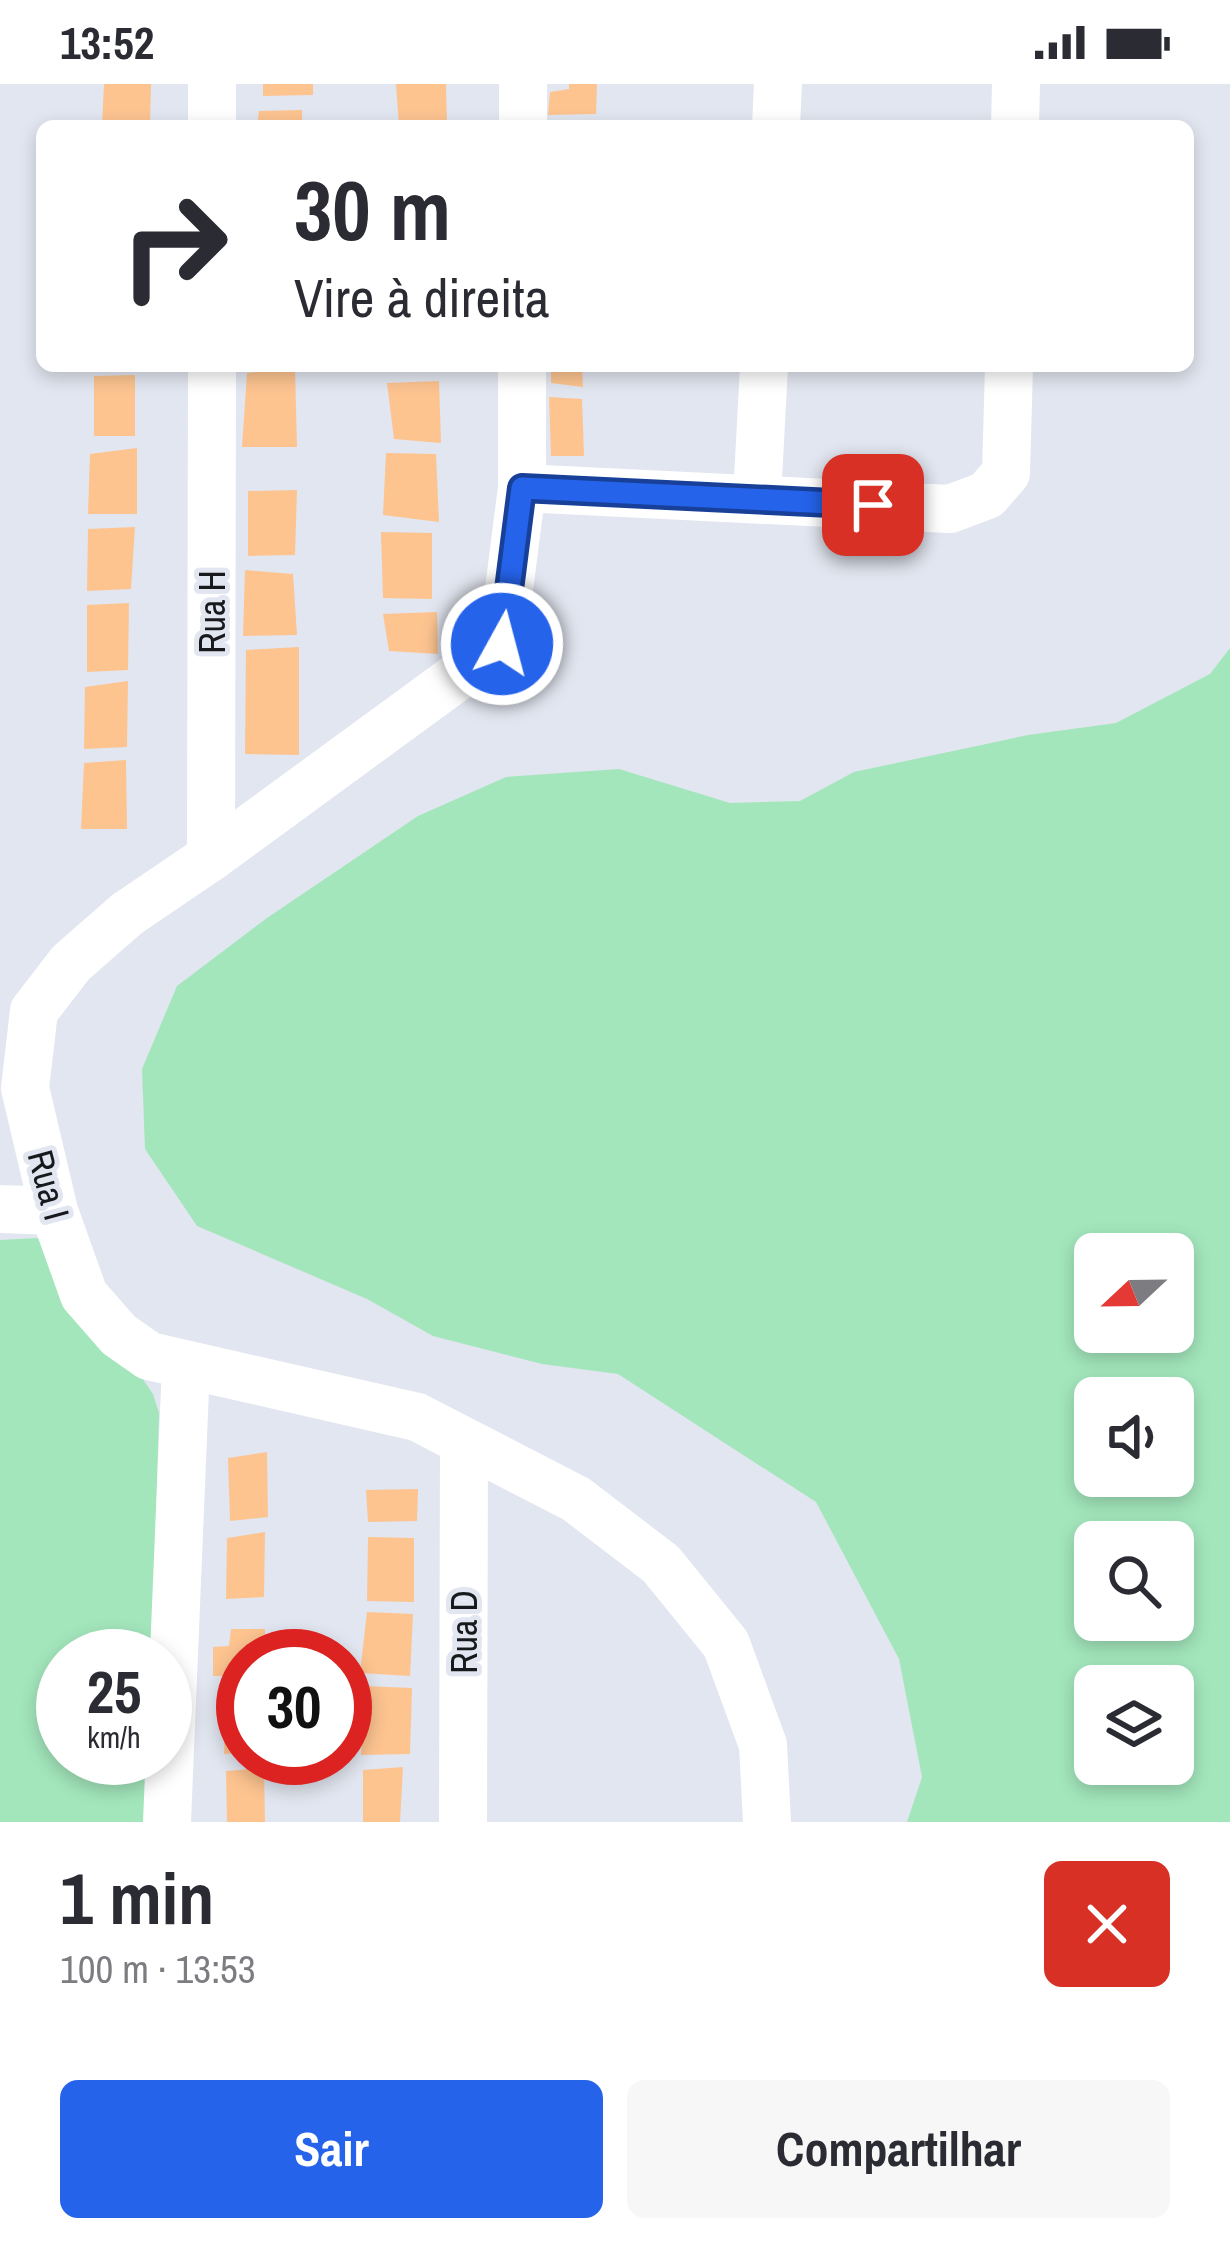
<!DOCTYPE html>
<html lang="pt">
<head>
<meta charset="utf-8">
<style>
  :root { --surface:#fff; --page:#f7f7f7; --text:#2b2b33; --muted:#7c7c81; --accent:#2563eb }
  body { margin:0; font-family:"Archivo Narrow",sans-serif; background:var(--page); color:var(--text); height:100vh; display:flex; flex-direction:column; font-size:45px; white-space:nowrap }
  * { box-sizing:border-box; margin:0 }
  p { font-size:39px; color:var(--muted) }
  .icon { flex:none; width:66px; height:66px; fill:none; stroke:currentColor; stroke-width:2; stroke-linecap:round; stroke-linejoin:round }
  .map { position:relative; height:1738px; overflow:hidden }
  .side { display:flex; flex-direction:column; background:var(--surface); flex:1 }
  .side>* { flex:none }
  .top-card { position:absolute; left:36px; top:36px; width:1158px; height:252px; border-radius:18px; box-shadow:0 6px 18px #0003; background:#fff; color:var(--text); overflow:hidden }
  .needle { width:78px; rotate:248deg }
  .fabs { position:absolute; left:1074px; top:1149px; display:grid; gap:24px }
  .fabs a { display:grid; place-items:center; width:120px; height:120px; border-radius:18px; background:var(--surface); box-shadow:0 6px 18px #0003; font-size:60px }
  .speed { position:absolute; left:36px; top:1545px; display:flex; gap:24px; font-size:60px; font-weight:700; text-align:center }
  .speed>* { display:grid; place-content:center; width:156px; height:156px; border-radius:50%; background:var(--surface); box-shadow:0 6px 18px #0003; line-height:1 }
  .speed small { font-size:30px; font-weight:400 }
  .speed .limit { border:18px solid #d22; background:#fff; color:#111 }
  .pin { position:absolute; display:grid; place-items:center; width:102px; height:102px; color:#fff; margin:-51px; border-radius:24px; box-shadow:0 6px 18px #0006 }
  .me { position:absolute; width:132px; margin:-66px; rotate:7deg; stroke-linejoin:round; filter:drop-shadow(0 0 9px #0008) }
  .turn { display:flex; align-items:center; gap:42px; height:252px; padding:0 60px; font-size:54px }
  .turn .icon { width:156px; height:156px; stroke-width:2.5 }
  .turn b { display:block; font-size:84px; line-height:102px }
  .round { display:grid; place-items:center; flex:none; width:126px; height:126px; border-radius:18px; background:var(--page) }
  .summary { display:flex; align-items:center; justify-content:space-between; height:204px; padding:0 60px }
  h1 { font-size:72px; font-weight:800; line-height:90px }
  .button { display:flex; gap:24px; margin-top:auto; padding:24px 60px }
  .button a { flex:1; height:138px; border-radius:18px; background:var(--accent); color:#fff; font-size:48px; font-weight:800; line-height:138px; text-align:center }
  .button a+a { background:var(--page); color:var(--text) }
  .status { display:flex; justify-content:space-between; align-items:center; height:84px; padding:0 60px; background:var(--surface); direction:ltr }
  .status svg { height:33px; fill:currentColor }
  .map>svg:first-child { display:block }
</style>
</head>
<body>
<div class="status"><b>13:52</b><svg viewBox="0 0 49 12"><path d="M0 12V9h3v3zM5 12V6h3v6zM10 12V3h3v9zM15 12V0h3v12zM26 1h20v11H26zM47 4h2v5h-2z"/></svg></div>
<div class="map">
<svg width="1230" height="1738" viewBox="0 0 1230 1738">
  <rect width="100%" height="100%" fill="#e2e6f0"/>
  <g fill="#a3e6bc" fill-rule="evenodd">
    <path d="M1230 564V1738H907L922 1693 899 1575 816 1418 618 1290 542 1280 433 1252 367 1215 197 1142 145 1065 142 985 177 902 267 834 418 732 506 693 619 685 730 719 800 717 854 688 1028 651 1116 639 1210 590ZM1095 1170H1173V1248H1095ZM1095 1314H1173V1392H1095ZM1095 1458H1173V1536H1095ZM1095 1602H1173V1680H1095Z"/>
    <polygon points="37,1154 52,1162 153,1310 159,1329 152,1572 63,1572 63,1674 149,1674 148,1738 0,1738 0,1156"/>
  </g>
  <g fill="#fdc490">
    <polygon points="104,0 151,0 150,41 102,42"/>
    <polygon points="263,0 313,0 313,11 263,12"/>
    <polygon points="396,0 446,0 447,42 399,42"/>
    <polygon points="569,0 597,0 596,30 548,31 550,8 569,5"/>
    <polygon points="302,26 302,42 257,42 259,27"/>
    <polygon points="551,282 582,282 583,303 551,299"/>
    <polygon points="295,284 297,363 242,363 247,289"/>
    <polygon points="135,291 135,352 94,352 94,292"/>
    <polygon points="439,297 441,359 394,355 387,299"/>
    <polygon points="549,313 582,315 584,372 551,372"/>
    <polygon points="137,364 137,430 88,430 90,370"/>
    <polygon points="386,369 436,370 439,438 383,431"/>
    <polygon points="297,406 295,471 248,472 248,407"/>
    <polygon points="135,443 131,505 87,507 88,445"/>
    <polygon points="381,448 432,449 432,515 383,514"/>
    <polygon points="245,486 293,490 297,551 243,552"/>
    <polygon points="129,519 128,586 87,588 87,521"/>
    <polygon points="437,528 438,570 389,567 383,530"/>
    <polygon points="299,563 299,671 245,670 246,566"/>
    <polygon points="128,597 127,663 84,665 85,603"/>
    <polygon points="126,676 127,745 81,745 84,679"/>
    <polygon points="267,1368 268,1433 230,1437 228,1374"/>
    <polygon points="418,1405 417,1437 368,1438 366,1406"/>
    <polygon points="265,1448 264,1513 226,1515 227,1454"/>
    <polygon points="368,1453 414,1454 414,1518 367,1517"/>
    <polygon points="367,1528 413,1530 410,1592 360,1589"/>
    <polygon points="231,1545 265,1545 265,1572 243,1572 243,1592 213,1592 213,1563 229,1562"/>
    <polygon points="363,1602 412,1604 410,1670 361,1671"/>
    <polygon points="243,1604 243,1669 224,1670 226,1605"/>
    <polygon points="403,1683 400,1738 363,1738 363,1686"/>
    <polygon points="264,1684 265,1738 227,1738 226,1687"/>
  </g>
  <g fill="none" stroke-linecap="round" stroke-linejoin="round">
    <g stroke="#fff" stroke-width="48">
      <polyline points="212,42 212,0"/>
      <polyline points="523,42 523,0"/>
      <polyline points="776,42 778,0"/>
      <polyline points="1015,42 1016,0"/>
      <polyline points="522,282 522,404 502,560 211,773 127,830 71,879 34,927 25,1004 54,1127 84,1211 119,1251 149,1272 417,1333 576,1415 661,1480 726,1560 763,1661 767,1738"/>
      <polyline points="522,404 950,425 987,411 1006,389 1009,282"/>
      <polyline points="757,414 764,282"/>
      <polyline points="211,773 212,282"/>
      <polyline points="0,1125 54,1127"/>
      <polyline points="167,1738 186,1281"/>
      <polyline points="463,1738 464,1358"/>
    </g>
  </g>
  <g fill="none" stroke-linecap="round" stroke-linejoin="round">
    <g stroke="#184099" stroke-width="30">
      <polyline id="route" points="502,560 522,404 873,421"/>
    </g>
    <use href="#route" stroke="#2563eb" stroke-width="21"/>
  </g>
  <g text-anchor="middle" stroke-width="10" stroke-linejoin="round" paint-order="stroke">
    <g font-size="36" fill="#18191c" stroke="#e2e6f0">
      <text transform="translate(212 528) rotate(-90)" y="13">Rua H</text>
      <text transform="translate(49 1101) rotate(75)" y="13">Rua I</text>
      <text transform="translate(464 1548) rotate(-90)" y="13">Rua D</text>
    </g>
  </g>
</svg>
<div class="fabs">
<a><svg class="needle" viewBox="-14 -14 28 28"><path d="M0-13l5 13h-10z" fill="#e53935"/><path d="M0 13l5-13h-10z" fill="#7c7c81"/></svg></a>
<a><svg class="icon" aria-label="sound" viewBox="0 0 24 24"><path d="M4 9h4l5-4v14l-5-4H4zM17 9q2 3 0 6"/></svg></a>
<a><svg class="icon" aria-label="search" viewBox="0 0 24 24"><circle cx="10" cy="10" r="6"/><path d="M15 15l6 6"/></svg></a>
<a><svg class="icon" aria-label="layers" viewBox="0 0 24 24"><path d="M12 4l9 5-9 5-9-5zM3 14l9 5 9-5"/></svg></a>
</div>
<div class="speed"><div>25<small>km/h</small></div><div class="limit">30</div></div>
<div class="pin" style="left:873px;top:421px;background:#d93025"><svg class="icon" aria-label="arrive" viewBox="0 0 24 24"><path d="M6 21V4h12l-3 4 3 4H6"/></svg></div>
<svg class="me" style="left:502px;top:560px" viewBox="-20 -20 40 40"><circle r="17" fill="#2563eb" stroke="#fff" stroke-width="3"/><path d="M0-11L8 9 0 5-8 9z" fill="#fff"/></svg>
<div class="top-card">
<div class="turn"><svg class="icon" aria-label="right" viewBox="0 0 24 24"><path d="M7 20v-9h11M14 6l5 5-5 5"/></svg><div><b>30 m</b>Vire à direita</div></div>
</div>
</div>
<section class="side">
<div class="summary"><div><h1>1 min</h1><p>100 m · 13:53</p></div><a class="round" style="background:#d93025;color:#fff"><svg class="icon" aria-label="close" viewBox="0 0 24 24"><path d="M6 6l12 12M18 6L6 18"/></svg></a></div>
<div class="button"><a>Sair</a><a>Compartilhar</a></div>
</section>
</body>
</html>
